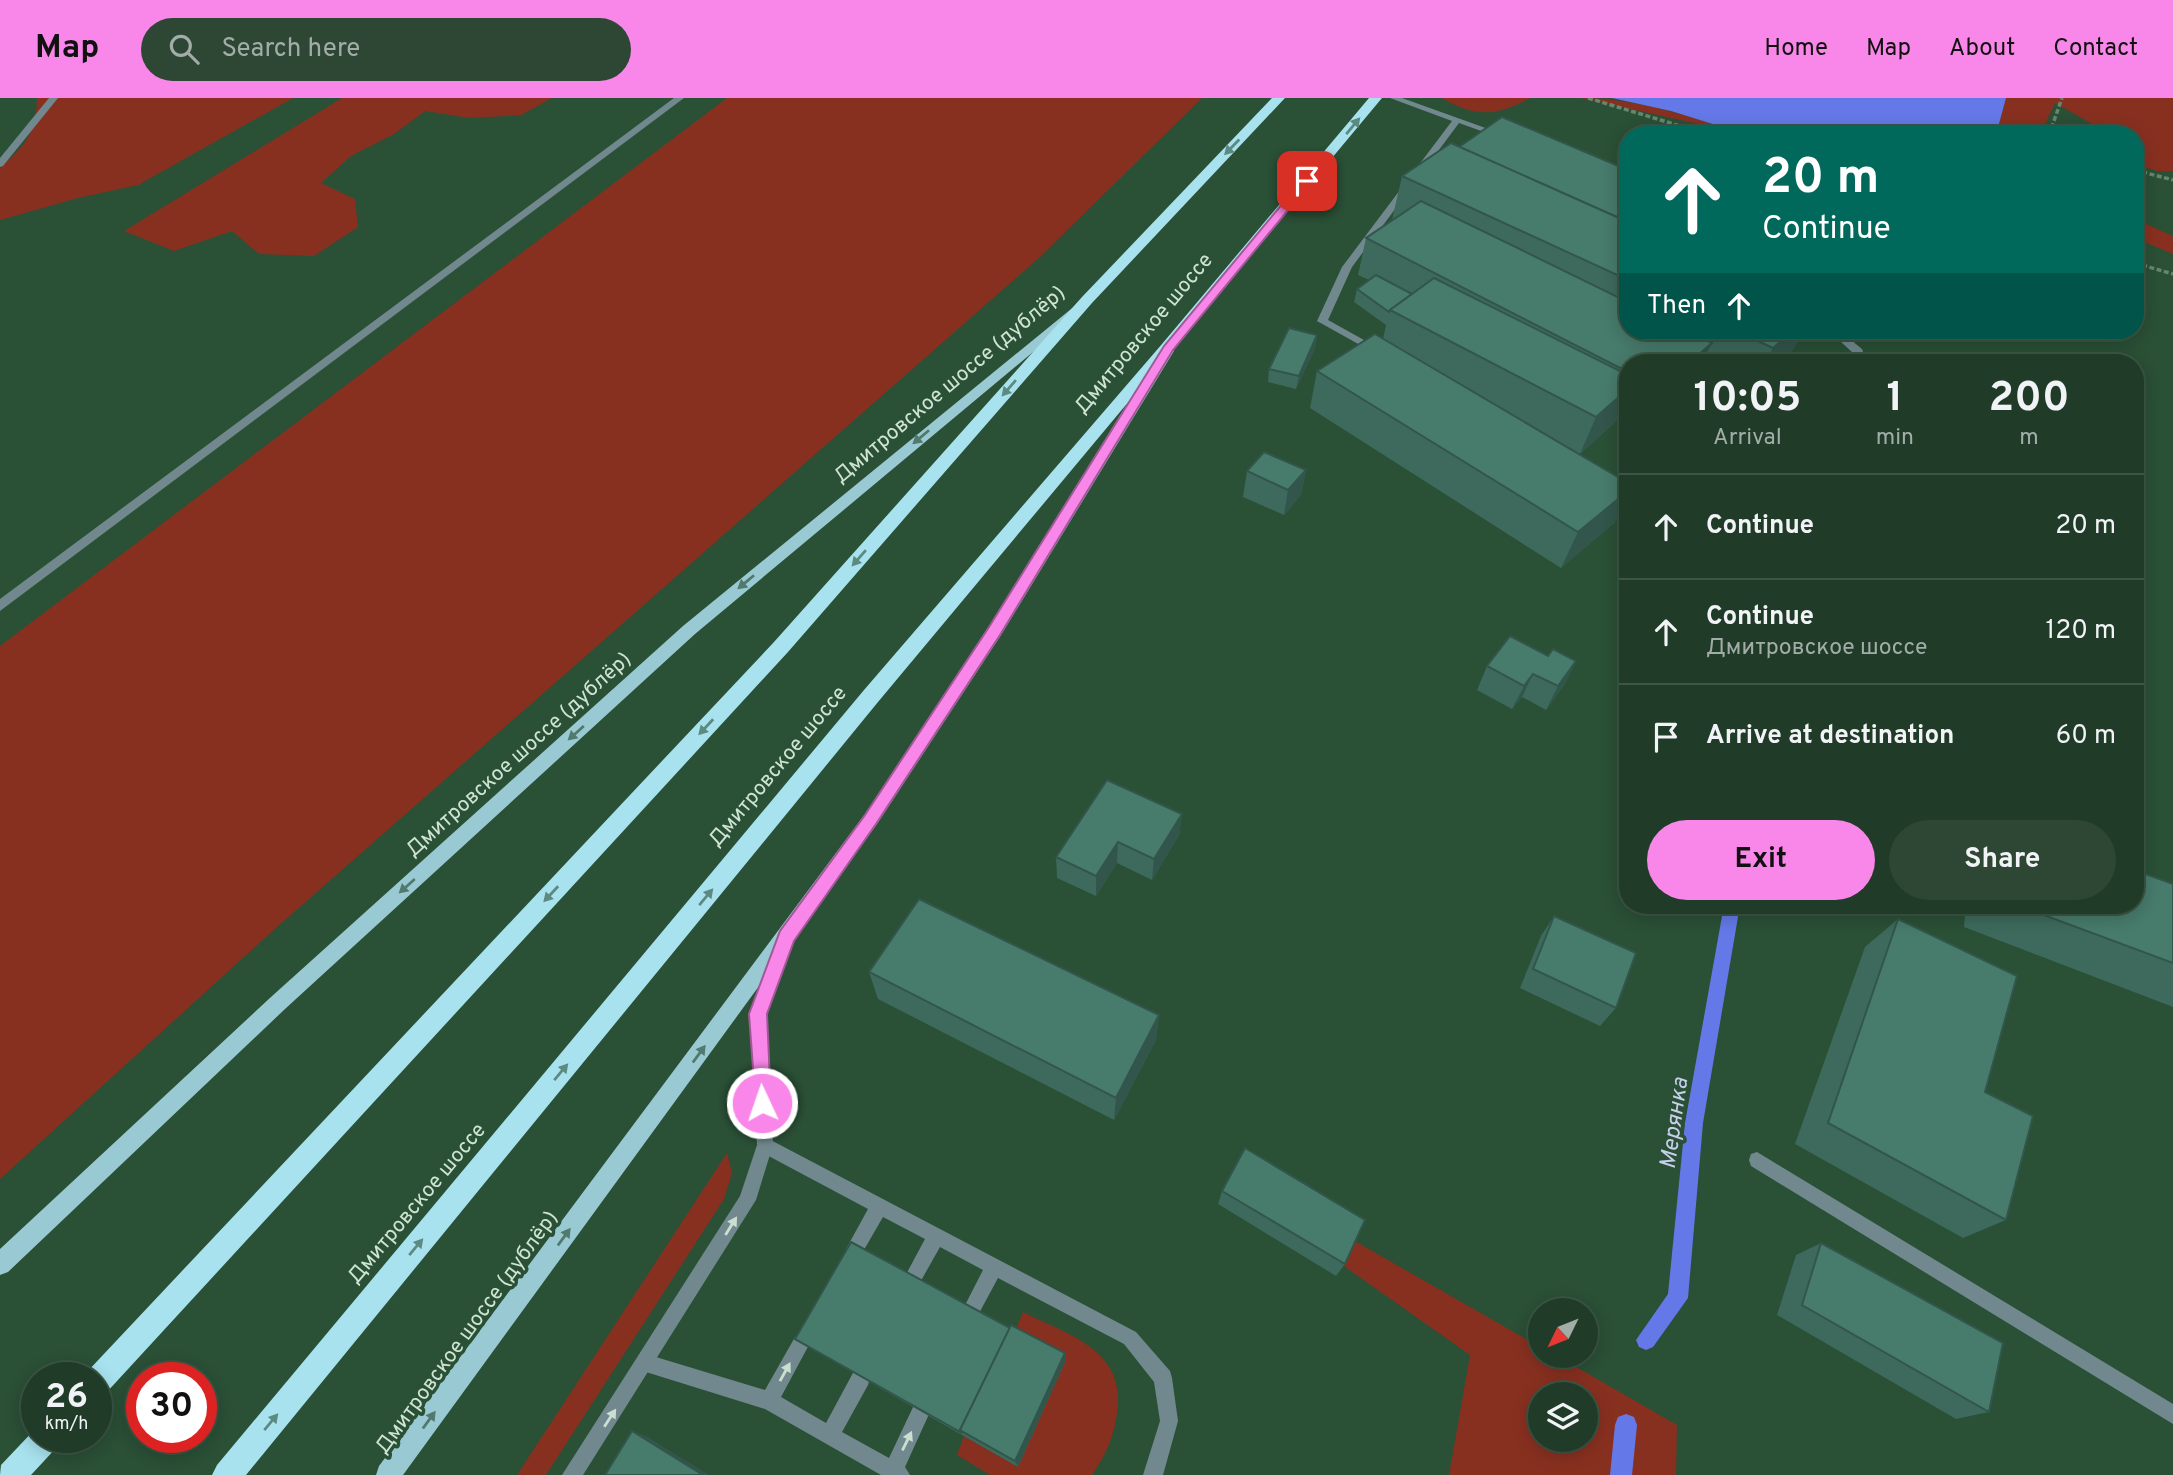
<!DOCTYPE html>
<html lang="en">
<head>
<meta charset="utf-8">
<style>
  :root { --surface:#203c28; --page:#2d4734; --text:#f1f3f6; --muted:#a2ada8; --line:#3d5645; --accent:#f987e9 }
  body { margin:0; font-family:Overpass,sans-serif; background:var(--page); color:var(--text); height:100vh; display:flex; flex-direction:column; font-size:26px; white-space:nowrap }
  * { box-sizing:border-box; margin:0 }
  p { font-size:23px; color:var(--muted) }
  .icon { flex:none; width:38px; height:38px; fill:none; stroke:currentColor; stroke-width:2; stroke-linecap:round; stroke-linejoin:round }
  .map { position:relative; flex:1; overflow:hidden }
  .drawer { position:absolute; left:1619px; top:256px; width:525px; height:560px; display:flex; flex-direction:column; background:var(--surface); border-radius:28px; box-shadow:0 4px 18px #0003,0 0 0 2px var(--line) }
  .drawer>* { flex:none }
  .top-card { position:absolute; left:1619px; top:28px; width:525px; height:214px; border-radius:28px; box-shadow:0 4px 18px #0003,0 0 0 2px var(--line); background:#00695c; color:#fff; overflow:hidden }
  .needle { width:46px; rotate:227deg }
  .controls { position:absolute; left:1528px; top:1200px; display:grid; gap:14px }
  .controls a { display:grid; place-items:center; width:70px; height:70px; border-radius:50%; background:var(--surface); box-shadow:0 4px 18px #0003,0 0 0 2px var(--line); font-size:35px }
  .speed { position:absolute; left:21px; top:1264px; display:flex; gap:14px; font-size:35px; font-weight:700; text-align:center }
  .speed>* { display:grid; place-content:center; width:91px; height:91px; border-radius:50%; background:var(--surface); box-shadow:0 4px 18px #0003,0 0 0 2px var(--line); line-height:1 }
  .speed small { font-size:18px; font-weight:400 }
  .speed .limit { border:10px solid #d22; background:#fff; color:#111 }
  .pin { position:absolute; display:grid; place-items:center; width:60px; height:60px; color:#fff; margin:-30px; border-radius:14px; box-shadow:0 4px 10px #0006 }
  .me { position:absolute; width:77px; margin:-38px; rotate:357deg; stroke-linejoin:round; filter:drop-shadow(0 0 5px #0008) }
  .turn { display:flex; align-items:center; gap:24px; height:147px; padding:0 28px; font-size:32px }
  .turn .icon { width:91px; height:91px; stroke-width:2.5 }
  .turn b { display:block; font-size:49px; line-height:60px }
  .then { display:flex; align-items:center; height:66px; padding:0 28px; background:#0003; gap:14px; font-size:26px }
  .eta { display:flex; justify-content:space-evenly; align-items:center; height:119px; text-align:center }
  .eta b { font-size:42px; font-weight:700; line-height:49px }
  .action { display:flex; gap:14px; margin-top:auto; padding:14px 28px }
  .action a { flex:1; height:80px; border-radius:42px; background:var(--accent); color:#111; font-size:28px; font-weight:700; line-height:80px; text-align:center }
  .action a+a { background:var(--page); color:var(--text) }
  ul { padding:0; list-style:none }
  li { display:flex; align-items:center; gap:21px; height:105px; padding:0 28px; border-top:2px solid var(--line) }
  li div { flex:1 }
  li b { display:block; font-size:26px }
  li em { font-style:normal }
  header { display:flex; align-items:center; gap:42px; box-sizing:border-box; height:98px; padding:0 35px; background:var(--accent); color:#111 }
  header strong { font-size:33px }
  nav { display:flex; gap:38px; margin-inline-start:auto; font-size:24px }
  .search { width:490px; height:63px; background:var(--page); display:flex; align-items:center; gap:18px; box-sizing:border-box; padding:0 24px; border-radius:38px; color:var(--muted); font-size:26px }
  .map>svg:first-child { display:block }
</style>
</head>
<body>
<header>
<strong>Map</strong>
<div class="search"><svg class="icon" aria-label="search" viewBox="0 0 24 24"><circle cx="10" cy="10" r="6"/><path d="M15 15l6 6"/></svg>Search here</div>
<nav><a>Home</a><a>Map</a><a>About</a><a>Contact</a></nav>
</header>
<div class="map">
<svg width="2173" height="1377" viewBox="0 0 2173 1377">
  <rect width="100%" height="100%" fill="#2a5036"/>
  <g fill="#883020" fill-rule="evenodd">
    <path d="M37 0H293L138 87 78 100 0 122V70C26 47 36 35 37 0Z"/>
    <polygon points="342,0 552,0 521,17 470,20 425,13 394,36 351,58 321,85 355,101 358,129 314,158 259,156 232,133 174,153 124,133"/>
    <polygon points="727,0 1202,0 1040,159 277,829 0,1081 0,548"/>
    <path d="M1442 0H1530C1497 18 1475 20 1442 0Z"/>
    <path d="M1581 0C1639 0 1694 20 1748 37Z"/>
    <polygon points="2006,0 2173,0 2173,73 2157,73 2135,66 2135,37 2094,37 2096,28 2055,5 2040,37 1996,37"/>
    <polygon points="2135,121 2173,138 2173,156 2135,140"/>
    <polygon points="727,1055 732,1075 724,1101 546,1377 517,1377"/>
    <path d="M1353 1142 1540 1249V1258H1557L1677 1327 1676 1377H1449L1470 1257 1341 1166ZM1540 1297H1586V1342H1540Z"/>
    <path d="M1023 1214C1066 1236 1122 1250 1118 1308 1115 1335 1108 1354 1092 1377H990L957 1357 964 1338 1017 1368 1014 1236Z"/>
  </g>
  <polygon fill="#6479e7" points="1612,0 2006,0 1996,37 1748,37 1671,13"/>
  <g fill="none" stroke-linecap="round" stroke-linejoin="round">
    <g fill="#6479e7" fill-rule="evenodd">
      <polygon points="1724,807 1740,807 1703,1025 1688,1200 1653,1249 1646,1252 1639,1249 1636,1242 1668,1196 1685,1025"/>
      <polygon points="1626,1316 1634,1319 1637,1327 1632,1377 1610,1377 1615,1327 1618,1319"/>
    </g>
    <g stroke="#66866f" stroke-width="3.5" stroke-dasharray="5 2.5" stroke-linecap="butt">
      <polyline points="1588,0 1710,37"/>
      <polyline points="2049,37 2062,0"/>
      <polyline points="2135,72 2173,82"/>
      <polyline points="2135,165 2173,176"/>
    </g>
    <g fill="#71898e" fill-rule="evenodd">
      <polygon points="49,0 58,0 3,68 0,69 0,60"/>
      <polygon points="674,0 684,0 0,513 0,501"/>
      <polygon points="1390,0 1402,0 1505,37 1498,39 1459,25 1352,169 1328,222 1382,252 1383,254 1378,257 1317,223 1342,169 1452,23"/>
      <polygon points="1829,233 1840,233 1862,251 1863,253 1860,264 1850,264 1852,254"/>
      <polygon points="765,1039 1136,1234 1170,1273 1172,1280 1178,1323 1163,1377 1143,1377 1160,1323 1154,1284 1124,1246 998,1180 977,1219 971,1222 965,1219 962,1213 983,1172 940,1149 918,1188 912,1191 906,1188 903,1182 925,1141 883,1119 861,1157 855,1160 849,1157 846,1151 868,1111 759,1053 757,1047 759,1041"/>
      <polygon points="1757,1054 2173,1306 2173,1326 1751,1068 1749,1062 1751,1056"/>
      <polygon points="801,1236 807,1239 810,1245 781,1299 826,1325 854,1273 861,1271 868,1273 870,1280 868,1287 842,1334 889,1360 914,1307 921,1305 928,1307 930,1314 905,1369 910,1377 881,1377 765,1311 646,1274 639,1272 637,1265 639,1258 646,1256 765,1292 795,1239"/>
    </g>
    <polygon fill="#71898e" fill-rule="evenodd" points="784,839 789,841 792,846 766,916 773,1047 756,1102 583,1377 562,1377 740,1098 757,1047 750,916 776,846 779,841"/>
    <g fill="#99c9d3" fill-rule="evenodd">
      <polygon points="1076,207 1082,211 1081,214 695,536 285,911 8,1174 0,1177 0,1151 271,899 683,528"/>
      <polygon points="1167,249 1174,253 1001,537 877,726 403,1377 376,1377 379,1368 865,716 989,529 1160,253"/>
    </g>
    <g fill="#a8e2ef" fill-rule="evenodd">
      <polygon points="1272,0 1285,0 1092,205 788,554 106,1295 96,1299 96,1279 84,1279 86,1275 774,544 1082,199"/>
      <polygon points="1369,0 1382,0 878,604 246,1377 212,1377 217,1367 864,592 1162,246"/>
      <polygon points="37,1329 37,1339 61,1339 57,1349 31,1377 0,1377 1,1367"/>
    </g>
  </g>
  <g fill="#3d6a5c">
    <polygon points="1459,49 1628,72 1628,233 1803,233 1791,255 1781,264 1628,264 1628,319 1622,316 1621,319 1580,356 1557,343 1615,424 1561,470 1310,310 1317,273 1383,241 1386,227 1354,204 1357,191 1369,182 1358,177 1366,140 1392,122 1402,78"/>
    <polygon points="1317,237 1315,250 1296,291 1268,284 1269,271"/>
    <polygon points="1306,372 1301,397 1284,417 1243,399 1247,373"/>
    <polygon points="1548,558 1576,563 1564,587 1546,612 1522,599 1512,611 1477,592 1487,568"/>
    <polygon points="1182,716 1179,737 1152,782 1117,765 1096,798 1057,780 1056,759"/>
    <polygon points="2173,786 2173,909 1964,829 1966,807 2135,807"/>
    <polygon points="1554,818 1616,910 1600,928 1520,890 1541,838"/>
    <polygon points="1898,821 1985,994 2006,1122 1963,1140 1795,1046 1865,849"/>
    <polygon points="869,874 1159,917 1156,942 1114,1022 878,901"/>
    <polygon points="1222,1093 1345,1166 1336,1178 1218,1106"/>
    <polygon points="1821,1145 1989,1314 1956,1321 1777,1217 1796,1157"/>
    <polygon points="795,1241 1065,1264 1018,1369 801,1245"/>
  </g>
  <g fill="#32564b">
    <polygon points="1792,233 1803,233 1791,255 1781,264 1766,264 1773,250"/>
    <polygon points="1317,237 1315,250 1296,291 1299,278"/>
    <polygon points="1712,245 1702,264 1690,264"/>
    <polygon points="1628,291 1628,305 1621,319 1580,356 1596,319"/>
    <polygon points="1306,372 1301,397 1284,417 1288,392"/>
    <polygon points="1628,393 1628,400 1615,424 1561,470 1578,434"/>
    <polygon points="1576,563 1564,587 1546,612 1558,588"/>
    <polygon points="1533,576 1522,599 1512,611 1524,588"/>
    <polygon points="1182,716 1179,737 1152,782 1154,761"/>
    <polygon points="1118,744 1117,765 1096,798 1096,778"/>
    <polygon points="1159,917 1156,942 1114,1022 1116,1000"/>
    <polygon points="1065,1255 1065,1264 1018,1369 1015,1363"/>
    <polygon points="632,1333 648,1339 709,1377 703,1377"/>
  </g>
  <g fill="#477b6b" stroke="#32564b" stroke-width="2">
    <polygon points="1502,19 1628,72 1628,124 1459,49"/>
    <polygon points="1451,45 1628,124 1628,182 1402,78"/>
    <polygon points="1421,103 1628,204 1628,233 1687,233 1712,245 1690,264 1628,264 1628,274 1366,140"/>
    <polygon points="1376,177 1412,196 1390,212 1389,214 1357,191"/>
    <polygon points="1434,180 1628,277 1628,291 1596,319 1390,212"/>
    <polygon points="1289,230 1317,237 1299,278 1269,271"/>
    <polygon points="1736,233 1792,233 1773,250"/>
    <polygon points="1375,236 1628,385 1628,393 1578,434 1317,273"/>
    <polygon points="1264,354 1306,372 1288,392 1247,373"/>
    <polygon points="1510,538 1548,558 1553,551 1576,563 1558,588 1533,576 1524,588 1487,568"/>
    <polygon points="1107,682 1182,716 1154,761 1118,744 1096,778 1056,759"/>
    <polygon points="2135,772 2173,786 2173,865 2017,807 2135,807"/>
    <polygon points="919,801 1159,917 1116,1000 869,874"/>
    <polygon points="1554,818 1636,855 1616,910 1533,871"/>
    <polygon points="1898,821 2017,878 1985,994 2033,1018 2006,1122 1828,1025"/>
    <polygon points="1245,1050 1365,1122 1345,1166 1222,1093"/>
    <polygon points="851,1144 1010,1230 960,1332 962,1335 795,1241"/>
    <polygon points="1821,1145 2003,1245 1989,1314 1802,1207"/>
    <polygon points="1011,1227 1065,1255 1015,1363 960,1332"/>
    <polygon points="632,1333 703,1377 605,1377"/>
  </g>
  <defs><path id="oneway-solid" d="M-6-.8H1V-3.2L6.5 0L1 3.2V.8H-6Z" transform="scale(1.75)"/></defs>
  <g fill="#5c8a80">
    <use href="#oneway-solid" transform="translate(1353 28) rotate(-50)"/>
    <use href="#oneway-solid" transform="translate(1232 49) rotate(134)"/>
    <use href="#oneway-solid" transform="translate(1009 290) rotate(131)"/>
    <use href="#oneway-solid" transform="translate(859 460) rotate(131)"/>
    <use href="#oneway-solid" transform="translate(706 629) rotate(133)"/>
    <use href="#oneway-solid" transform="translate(551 796) rotate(133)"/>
    <use href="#oneway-solid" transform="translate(706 799) rotate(-50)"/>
    <use href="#oneway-solid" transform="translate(561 974) rotate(-50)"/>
    <use href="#oneway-solid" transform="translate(416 1149) rotate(-50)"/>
    <use href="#oneway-solid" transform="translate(271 1324) rotate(-50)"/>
  </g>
  <g fill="#517a6d">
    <use href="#oneway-solid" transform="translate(921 339) rotate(140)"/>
    <use href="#oneway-solid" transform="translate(746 484) rotate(140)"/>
    <use href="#oneway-solid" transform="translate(576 635) rotate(138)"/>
    <use href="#oneway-solid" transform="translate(407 788) rotate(138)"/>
    <use href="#oneway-solid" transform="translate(699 956) rotate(-54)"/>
    <use href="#oneway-solid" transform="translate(564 1139) rotate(-54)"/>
    <use href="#oneway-solid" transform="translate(429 1322) rotate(-54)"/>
  </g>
  <g fill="#cadfd0">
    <use href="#oneway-solid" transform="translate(731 1128) rotate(-58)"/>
    <use href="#oneway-solid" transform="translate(785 1274) rotate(-61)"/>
    <use href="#oneway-solid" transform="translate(610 1320) rotate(-57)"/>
    <use href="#oneway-solid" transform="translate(907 1343) rotate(-64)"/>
  </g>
  <polygon fill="#f987e9" stroke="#a25897" stroke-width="2" points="1303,81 1312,83 1173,252 1000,537 876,726 794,843 767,916 771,1005 769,1011 762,1014 756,1011 749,916 780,833 865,717 989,529 1164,248"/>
  <g text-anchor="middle" stroke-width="7" stroke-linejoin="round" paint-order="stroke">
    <g font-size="21" fill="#cfe4d4" stroke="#2a5036">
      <text transform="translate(1143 235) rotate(-50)" y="7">Дмитровское шоссе</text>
      <text transform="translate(949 286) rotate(-40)" y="7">Дмитровское шоссе (дублёр)</text>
      <text transform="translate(518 656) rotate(-42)" y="7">Дмитровское шоссе (дублёр)</text>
      <text transform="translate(777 668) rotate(-50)" y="7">Дмитровское шоссе</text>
      <text transform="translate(416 1105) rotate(-50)" y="7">Дмитровское шоссе</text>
      <text transform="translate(466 1234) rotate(-54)" y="7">Дмитровское шоссе (дублёр)</text>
    </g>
    <g font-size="23" font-style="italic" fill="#c7cfea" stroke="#2a5036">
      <text transform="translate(1673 1025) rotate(-82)" y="8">Мерянка</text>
    </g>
  </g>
</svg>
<div class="controls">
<a><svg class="needle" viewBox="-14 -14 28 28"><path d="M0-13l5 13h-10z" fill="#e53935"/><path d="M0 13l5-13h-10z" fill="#a2ada8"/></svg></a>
<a><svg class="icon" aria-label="layers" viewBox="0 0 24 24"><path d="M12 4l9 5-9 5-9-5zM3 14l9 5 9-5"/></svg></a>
</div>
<div class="speed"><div>26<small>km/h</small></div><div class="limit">30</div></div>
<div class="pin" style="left:1307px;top:83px;background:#d93025"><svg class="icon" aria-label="arrive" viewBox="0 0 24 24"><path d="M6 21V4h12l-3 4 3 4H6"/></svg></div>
<svg class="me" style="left:762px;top:1005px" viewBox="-20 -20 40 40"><circle r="17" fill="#f987e9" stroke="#fff" stroke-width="3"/><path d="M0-11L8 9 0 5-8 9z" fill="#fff"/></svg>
<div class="top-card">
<div class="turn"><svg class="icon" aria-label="ahead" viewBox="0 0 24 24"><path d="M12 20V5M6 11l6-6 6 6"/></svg><div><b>20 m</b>Continue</div></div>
<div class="then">Then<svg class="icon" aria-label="ahead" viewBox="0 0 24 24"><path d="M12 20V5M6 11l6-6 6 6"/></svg></div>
</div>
<section class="drawer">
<div class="eta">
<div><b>10:05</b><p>Arrival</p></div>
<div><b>1</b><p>min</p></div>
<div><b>200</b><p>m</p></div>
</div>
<ul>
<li><svg class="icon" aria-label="ahead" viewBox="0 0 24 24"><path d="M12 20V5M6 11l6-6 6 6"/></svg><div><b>Continue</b></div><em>20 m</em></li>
<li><svg class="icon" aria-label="ahead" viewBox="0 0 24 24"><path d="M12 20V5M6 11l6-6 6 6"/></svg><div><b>Continue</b><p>Дмитровское шоссе</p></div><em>120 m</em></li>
<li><svg class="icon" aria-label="arrive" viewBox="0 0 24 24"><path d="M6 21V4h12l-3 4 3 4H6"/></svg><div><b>Arrive at destination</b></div><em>60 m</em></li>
</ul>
<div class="action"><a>Exit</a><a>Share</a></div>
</section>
</div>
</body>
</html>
